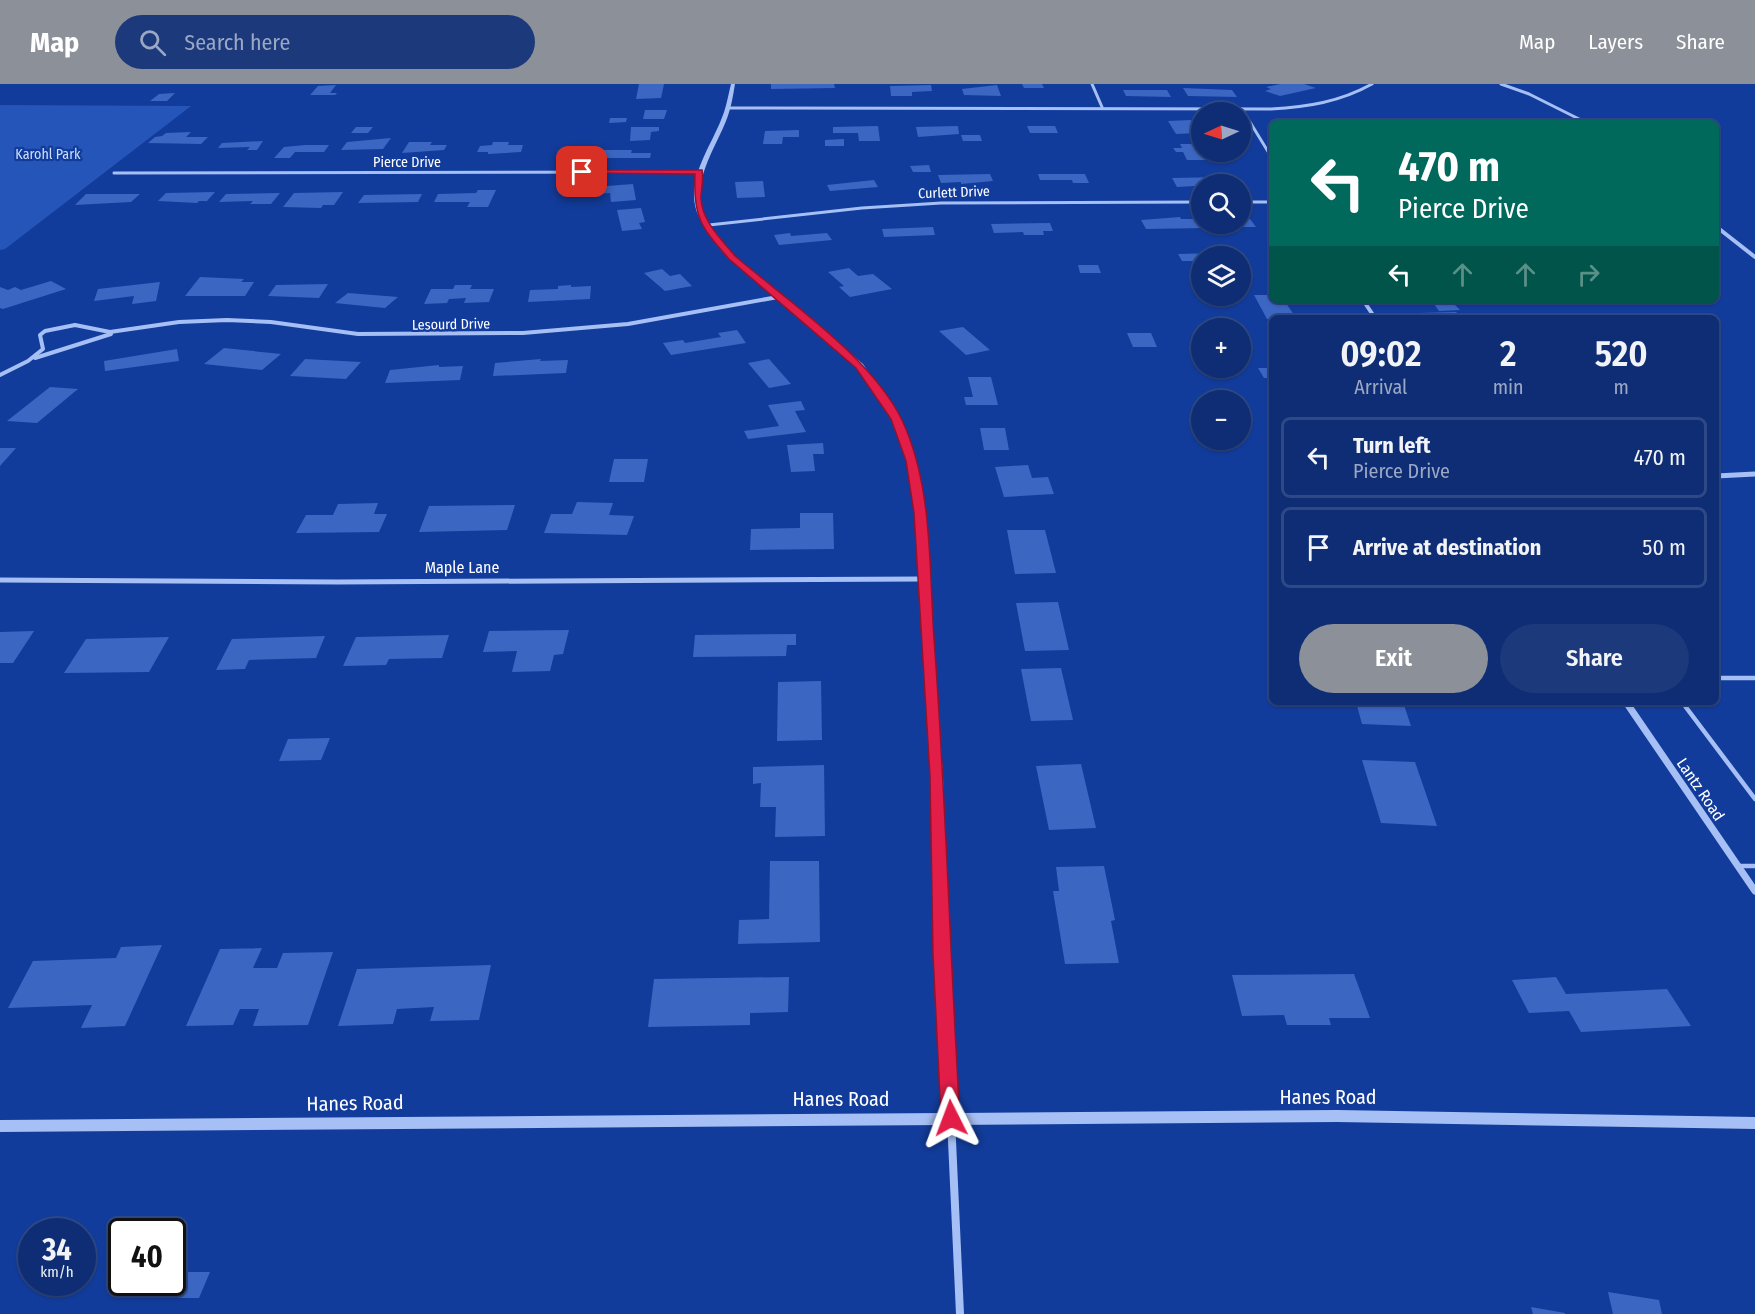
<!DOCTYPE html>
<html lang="en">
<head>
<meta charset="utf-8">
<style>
  :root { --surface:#0e2d74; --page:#1c397c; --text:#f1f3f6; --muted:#9ba8c5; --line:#2e4986; --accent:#8c9099 }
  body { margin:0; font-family:"Fira Sans Condensed",sans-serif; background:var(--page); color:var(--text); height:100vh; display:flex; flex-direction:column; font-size:22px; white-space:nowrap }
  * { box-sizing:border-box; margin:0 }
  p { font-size:20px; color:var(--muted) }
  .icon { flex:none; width:33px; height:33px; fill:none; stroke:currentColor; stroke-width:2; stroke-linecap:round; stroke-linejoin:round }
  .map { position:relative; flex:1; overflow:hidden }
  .panel { position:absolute; left:1269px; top:231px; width:450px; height:390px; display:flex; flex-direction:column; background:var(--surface); border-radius:9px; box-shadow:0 2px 4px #0004,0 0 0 2px var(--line) }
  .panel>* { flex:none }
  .top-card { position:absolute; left:1269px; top:36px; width:450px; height:183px; border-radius:9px; box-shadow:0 2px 4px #0004,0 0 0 2px var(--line); background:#00695c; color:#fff; overflow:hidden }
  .needle { width:39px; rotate:266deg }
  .buttons { position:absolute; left:1191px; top:18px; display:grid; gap:12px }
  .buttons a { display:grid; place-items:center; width:60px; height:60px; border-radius:50%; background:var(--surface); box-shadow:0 2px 4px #0004,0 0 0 2px var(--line); font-size:30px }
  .speed { position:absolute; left:18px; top:1134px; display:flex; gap:12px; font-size:30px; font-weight:700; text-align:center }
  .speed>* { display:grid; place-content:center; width:78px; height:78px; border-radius:50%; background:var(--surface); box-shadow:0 2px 4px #0004,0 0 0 2px var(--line); line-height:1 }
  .speed small { font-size:15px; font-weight:400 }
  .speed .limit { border:3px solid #111; border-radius:9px; background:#fff; color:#111 }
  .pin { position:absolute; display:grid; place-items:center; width:51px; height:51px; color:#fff; margin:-26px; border-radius:12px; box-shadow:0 3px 9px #0006 }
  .me { position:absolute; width:66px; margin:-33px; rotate:357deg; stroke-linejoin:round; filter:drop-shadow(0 0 4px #0008) }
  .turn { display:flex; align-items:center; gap:21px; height:126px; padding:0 30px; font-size:27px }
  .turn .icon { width:78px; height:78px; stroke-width:2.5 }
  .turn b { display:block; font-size:42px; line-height:51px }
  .lanes { display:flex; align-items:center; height:57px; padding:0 30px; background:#0003; justify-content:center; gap:30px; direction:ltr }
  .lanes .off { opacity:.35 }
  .eta { display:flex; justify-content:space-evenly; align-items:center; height:102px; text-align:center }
  .eta b { font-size:36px; font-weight:600; line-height:42px }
  .action { display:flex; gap:12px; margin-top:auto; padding:12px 30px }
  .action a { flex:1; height:69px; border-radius:36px; background:var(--accent); color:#fff; font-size:24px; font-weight:600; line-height:69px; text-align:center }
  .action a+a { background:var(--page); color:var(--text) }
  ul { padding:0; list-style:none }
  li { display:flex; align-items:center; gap:18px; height:81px; margin:0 12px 9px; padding:0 18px; border:3px solid var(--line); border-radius:9px }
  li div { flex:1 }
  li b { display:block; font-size:22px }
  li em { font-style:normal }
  header { display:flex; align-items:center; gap:36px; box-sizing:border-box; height:84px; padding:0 30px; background:var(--accent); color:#fff }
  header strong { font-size:28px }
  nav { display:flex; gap:33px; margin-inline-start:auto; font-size:21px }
  .search { width:420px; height:54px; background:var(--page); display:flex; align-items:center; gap:15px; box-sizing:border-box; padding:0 21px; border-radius:33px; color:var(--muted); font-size:22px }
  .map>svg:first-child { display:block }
</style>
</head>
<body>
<header>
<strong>Map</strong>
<div class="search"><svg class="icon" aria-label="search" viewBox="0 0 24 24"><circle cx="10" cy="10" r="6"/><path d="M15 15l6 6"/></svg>Search here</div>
<nav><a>Map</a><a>Layers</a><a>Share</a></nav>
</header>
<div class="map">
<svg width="1755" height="1230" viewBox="0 0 1755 1230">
  <rect width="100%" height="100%" fill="#123c9b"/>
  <polygon fill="#2555b9" points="0,21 191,22 5,165 0,166"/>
  <g fill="#3b66c2">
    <polygon points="639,0 664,0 661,14 636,15"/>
    <polygon points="771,0 834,0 835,4 771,5"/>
    <polygon points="1022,0 1042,0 1044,4 1024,4"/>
    <polygon points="1280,0 1304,0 1316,4 1280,12 1265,7 1271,5 1266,3"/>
    <polygon points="336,1 330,9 337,9 335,11 310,11 318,2"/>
    <polygon points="931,1 932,7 912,8 912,12 891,12 890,2"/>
    <polygon points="997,1 1001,12 964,11 962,5"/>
    <polygon points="1183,4 1232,6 1237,13 1188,12"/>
    <polygon points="1123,6 1167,6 1171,13 1126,12"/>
    <polygon points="175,9 167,17 150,17 159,10"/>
    <polygon points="645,26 667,26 664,35 643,35"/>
    <polygon points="610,34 627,34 626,38 609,39"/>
    <polygon points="1191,36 1202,42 1202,45 1195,45 1198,49 1176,50 1168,37"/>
    <polygon points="878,42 880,57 859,57 858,49 833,49 833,43"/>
    <polygon points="958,42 959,50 918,53 916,43"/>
    <polygon points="1027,42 1055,42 1058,49 1030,49"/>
    <polygon points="356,43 373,43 368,49 351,49"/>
    <polygon points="631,43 659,43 659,47 651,48 650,56 630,57"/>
    <polygon points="799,46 799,53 783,53 782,60 763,60 765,47"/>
    <polygon points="191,48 186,53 208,53 201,60 148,59 155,53 162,52 166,49"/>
    <polygon points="961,51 980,51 982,57 963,57"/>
    <polygon points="391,54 383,65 341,66 347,58"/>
    <polygon points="844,55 844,62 825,62 825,56"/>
    <polygon points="263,57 257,66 247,66 250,63 218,64 222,59"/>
    <polygon points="409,58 432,58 430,61 447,61 444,66 402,69"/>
    <polygon points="493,58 509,58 508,61 523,61 521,68 488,70 488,68 477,68 480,62 492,61"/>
    <polygon points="1180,60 1202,60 1202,68 1211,68 1213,71 1207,71 1210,76 1187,76 1183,68 1176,68 1173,64 1182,64"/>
    <polygon points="305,61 329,61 324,68 295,68 290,74 274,74 284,63"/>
    <polygon points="597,66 632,66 631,69 651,69 650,74 594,74"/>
    <polygon points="929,81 931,88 913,88 910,82"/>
    <polygon points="990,90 993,97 961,100 961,98 941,99 938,91"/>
    <polygon points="1038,90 1085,90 1089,99 1073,99 1072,96 1040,96"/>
    <polygon points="1224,93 1229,100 1177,103 1172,94"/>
    <polygon points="874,96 878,103 830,107 827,101"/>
    <polygon points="763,97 765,113 737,114 735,98"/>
    <polygon points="633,100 636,116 611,118 610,109 582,111 581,104"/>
    <polygon points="478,106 496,106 488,123 467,123 470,118 434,118 438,110 476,109"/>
    <polygon points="215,108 207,117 199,117 197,119 158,117 166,109"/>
    <polygon points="343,108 334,121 323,121 321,124 283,123 294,109"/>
    <polygon points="280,109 271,120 250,120 253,117 219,118 226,110"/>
    <polygon points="86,110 140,110 131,118 75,121"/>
    <polygon points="422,110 418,118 358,119 364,111"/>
    <polygon points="641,124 645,138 639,139 642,145 622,147 617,126"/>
    <polygon points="1180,133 1181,135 1199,135 1205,144 1146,145 1141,136"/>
    <polygon points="1240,135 1250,135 1256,143 1228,143 1226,140 1240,140"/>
    <polygon points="1050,139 1053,147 1043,147 1044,151 1024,151 1023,148 994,149 991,140"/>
    <polygon points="933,143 935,151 884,153 882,145"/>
    <polygon points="790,149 791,152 827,149 832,156 779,161 774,151"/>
    <polygon points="1218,169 1220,172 1202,172 1202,180 1194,180 1193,177 1182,177 1178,170"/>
    <polygon points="1078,181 1098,181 1101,189 1080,189"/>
    <polygon points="849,184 858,192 873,190 892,205 850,213 839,203 844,202 828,188"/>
    <polygon points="662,185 670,192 680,190 692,202 665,207 644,189"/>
    <polygon points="200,193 244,195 241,198 254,198 245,212 185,212"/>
    <polygon points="51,197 66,205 3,225 0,224 0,203 8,206 15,203 21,206"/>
    <polygon points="160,198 156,217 132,220 134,212 94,217 98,205"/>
    <polygon points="328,200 319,214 268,212 276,201"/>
    <polygon points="455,201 472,201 470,205 494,205 489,218 464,219 466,214 449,215 447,219 424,220 431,205 453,205"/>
    <polygon points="571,201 571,203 591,202 590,215 528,218 530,206 558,205 558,202"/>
    <polygon points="348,209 398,213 385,224 335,219"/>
    <polygon points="1254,211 1272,211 1272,216 1284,216 1296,234 1267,235"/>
    <polygon points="1434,220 1454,220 1460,226 1439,227"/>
    <polygon points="1456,228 1462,234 1423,234 1419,229"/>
    <polygon points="963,243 990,266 966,271 939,247"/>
    <polygon points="737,246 746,259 671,271 663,259 683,256 685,259 721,253 718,249"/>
    <polygon points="1127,249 1151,249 1157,263 1133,263"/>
    <polygon points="224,264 281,270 262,286 204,280"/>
    <polygon points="177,265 179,277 105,287 104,277"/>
    <polygon points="305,275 361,278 346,295 290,292"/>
    <polygon points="541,275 540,277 568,276 566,289 493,292 495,279"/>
    <polygon points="769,275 791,300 769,304 748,279"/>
    <polygon points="439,281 439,283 463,282 460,296 385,299 390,286"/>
    <polygon points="1258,284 1272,284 1272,294 1264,294"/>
    <polygon points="968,293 991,293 998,321 966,321 964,313 973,313"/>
    <polygon points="50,303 78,305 37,339 7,337"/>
    <polygon points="801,317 805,326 795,327 806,348 748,355 744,347 779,342 768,321"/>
    <polygon points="980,344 1005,344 1009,366 984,366"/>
    <polygon points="823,359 824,370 813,370 815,387 791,388 787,361"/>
    <polygon points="0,364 16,364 0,382"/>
    <polygon points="614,375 648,375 644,398 609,398"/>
    <polygon points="1028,381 1032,394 1048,393 1054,410 1004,413 995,383"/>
    <polygon points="577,418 613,419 609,431 634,432 627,451 544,449 551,430 572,430"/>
    <polygon points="378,419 374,430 387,430 379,448 296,449 306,431 333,431 338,420"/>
    <polygon points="515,421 507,446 419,448 429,422"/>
    <polygon points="800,429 833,429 834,465 750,466 751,445 800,444"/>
    <polygon points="1007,446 1045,446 1056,489 1015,490"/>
    <polygon points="1058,518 1069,566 1025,567 1016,519"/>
    <polygon points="569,546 563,570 554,571 550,587 512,588 517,567 483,568 489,547"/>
    <polygon points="34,547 13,579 0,579 0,548"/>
    <polygon points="796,550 796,561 787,561 786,572 693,573 695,551"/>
    <polygon points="449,551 442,574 389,575 386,581 343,582 356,553"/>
    <polygon points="325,552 316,574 249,576 245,585 216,586 232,555"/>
    <polygon points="169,553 149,588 64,589 86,555"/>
    <polygon points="1061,584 1073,636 1031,637 1021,585"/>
    <polygon points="821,597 822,656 777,657 778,598"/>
    <polygon points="1356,618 1403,618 1411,642 1362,640"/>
    <polygon points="330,654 321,676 279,677 288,655"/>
    <polygon points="1362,676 1415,678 1437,742 1381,739"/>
    <polygon points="1081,680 1096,744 1049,746 1036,682"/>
    <polygon points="824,681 825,752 775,753 776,723 760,723 761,699 753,700 753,683"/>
    <polygon points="770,777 819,777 820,858 738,860 739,836 769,835"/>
    <polygon points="1104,782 1115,836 1111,837 1119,879 1065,880 1053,807 1059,807 1056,783"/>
    <polygon points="162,861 125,942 81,944 92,921 8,924 33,877 116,874 121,863"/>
    <polygon points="262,864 253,884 277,884 283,869 333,868 308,941 253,942 259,925 240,925 233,941 186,942 220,865"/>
    <polygon points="491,881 479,936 430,937 434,923 397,925 393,940 338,942 357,885"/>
    <polygon points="1354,890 1370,934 1329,934 1331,941 1287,941 1284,931 1242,932 1232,891"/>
    <polygon points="789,893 788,928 750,929 750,941 648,943 654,895"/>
    <polygon points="1556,893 1566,910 1667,905 1691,942 1581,948 1569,927 1529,929 1512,896"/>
    <polygon points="172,1188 210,1188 199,1214 148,1214 154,1198 172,1198"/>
    <polygon points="1608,1208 1659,1216 1662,1230 1613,1230"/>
    <polygon points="1531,1223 1565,1229 1565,1230 1533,1230"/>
  </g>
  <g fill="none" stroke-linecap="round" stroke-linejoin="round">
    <g stroke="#a6bff4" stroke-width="4.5">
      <polyline points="1716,594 1755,594"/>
      <polyline points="1682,618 1755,715"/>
      <polyline points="1737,782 1755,782"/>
    </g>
    <g stroke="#a6bff4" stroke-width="3">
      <polyline points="1092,0 1102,23"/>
      <polyline points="1501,0 1529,10 1587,39"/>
      <path d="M729 24 1271 25C1307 23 1340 18 1372 0"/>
      <polyline points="1242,25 1272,74"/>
      <polyline points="114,89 699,88"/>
      <polyline points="1240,118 1272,118"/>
      <polyline points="709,141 862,124 941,119 1202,118"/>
      <polyline points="1716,142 1720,145"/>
    </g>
    <g stroke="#a6bff4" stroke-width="4">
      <polyline points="1718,144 1755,173"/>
      <polyline points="1363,216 1375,234"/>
      <polyline points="35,274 111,250"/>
      <polyline points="0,291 28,277 43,265 40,251 45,247 75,241 110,248 179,238 227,236 271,238 358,250 523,249 628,240 778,213"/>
    </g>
    <g stroke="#a6bff4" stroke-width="5">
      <polyline points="1716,392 1755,390"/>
      <polyline points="0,496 337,498 924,495"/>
    </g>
    <polyline stroke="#a6bff4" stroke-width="7" points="1626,618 1755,807"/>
    <polyline stroke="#a6bff4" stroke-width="8" points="951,1035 960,1230"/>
    <path fill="#a6bff4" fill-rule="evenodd" d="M731 0H735C733 12 731 25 726 37 714 67 689 101 706 134 713 148 724 160 734 172L863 280 900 335 915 377 924 429 943 692 948 871 958 1029 1337 1026 1755 1033V1045L1337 1038 0 1048V1036L944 1029 936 871 931 692 916 429 907 377 892 335 857 284 730 174C719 161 706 149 699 133 683 100 709 66 721 36 726 25 728 12 731 0Z"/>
  </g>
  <path fill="#e11d48" stroke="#92132f" stroke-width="1.5" d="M582 86H702C704 95 701 105 701 115 702 137 722 156 735 172 788 217 872 274 902 336 933 402 929 483 934 554 946 714 950 874 960 1034L957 1040 951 1042 944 1040 941 1034 933 871 930 692 914 429 906 377 891 335 856 284 729 175C701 143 693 134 695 90L580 89Z"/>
  <g text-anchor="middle" stroke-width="4.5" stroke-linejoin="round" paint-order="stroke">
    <g font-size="14" fill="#cfdefe" stroke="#123c9b">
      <text x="48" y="75">Karohl Park</text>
    </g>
    <g font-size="14" fill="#fff" stroke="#123c9b">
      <text x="407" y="83">Pierce Drive</text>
      <text transform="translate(954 108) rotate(-2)" y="5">Curlett Drive</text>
      <text transform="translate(451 240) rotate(-1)" y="5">Lesourd Drive</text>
    </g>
    <g font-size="16" fill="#fff" stroke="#123c9b">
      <text x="462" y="489">Maple Lane</text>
      <text transform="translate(1701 705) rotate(56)" y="6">Lantz Road</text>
    </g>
    <g font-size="20" fill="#fff" stroke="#123c9b">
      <text x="1328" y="1020">Hanes Road</text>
      <text x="841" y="1022">Hanes Road</text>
      <text transform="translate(355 1019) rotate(-1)" y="7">Hanes Road</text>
    </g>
  </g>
</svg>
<div class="buttons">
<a><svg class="needle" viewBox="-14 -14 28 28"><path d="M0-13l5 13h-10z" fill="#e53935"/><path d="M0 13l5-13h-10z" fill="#9ba8c5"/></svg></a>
<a><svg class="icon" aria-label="search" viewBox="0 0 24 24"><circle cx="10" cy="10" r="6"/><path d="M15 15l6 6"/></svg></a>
<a><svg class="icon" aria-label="layers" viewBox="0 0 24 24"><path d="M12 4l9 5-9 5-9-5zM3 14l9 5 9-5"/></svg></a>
<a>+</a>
<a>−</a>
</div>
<div class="speed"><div>34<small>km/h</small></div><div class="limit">40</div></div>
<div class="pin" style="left:582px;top:88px;background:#d93025"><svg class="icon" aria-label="arrive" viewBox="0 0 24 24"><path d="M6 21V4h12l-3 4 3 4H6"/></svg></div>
<svg class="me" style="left:951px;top:1034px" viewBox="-20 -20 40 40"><path d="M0-17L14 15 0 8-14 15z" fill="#e11d48" stroke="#fff" stroke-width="4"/></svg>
<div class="top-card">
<div class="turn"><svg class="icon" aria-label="left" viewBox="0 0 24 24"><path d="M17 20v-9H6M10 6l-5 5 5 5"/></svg><div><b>470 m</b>Pierce Drive</div></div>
<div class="lanes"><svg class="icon" aria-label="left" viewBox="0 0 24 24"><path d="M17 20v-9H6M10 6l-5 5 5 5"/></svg><svg class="icon off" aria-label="ahead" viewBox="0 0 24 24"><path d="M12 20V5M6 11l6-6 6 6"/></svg><svg class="icon off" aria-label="ahead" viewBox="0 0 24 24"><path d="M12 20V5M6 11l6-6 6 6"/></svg><svg class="icon off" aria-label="right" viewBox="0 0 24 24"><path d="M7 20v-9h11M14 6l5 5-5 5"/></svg></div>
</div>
<section class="panel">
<div class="eta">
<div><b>09:02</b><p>Arrival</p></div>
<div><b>2</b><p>min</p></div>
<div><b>520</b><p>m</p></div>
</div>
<ul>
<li><svg class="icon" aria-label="left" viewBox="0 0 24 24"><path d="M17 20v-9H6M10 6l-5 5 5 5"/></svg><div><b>Turn left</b><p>Pierce Drive</p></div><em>470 m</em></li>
<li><svg class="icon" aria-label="arrive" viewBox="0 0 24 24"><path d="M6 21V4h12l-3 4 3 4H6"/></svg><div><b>Arrive at destination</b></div><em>50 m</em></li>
</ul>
<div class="action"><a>Exit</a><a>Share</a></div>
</section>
</div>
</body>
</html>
